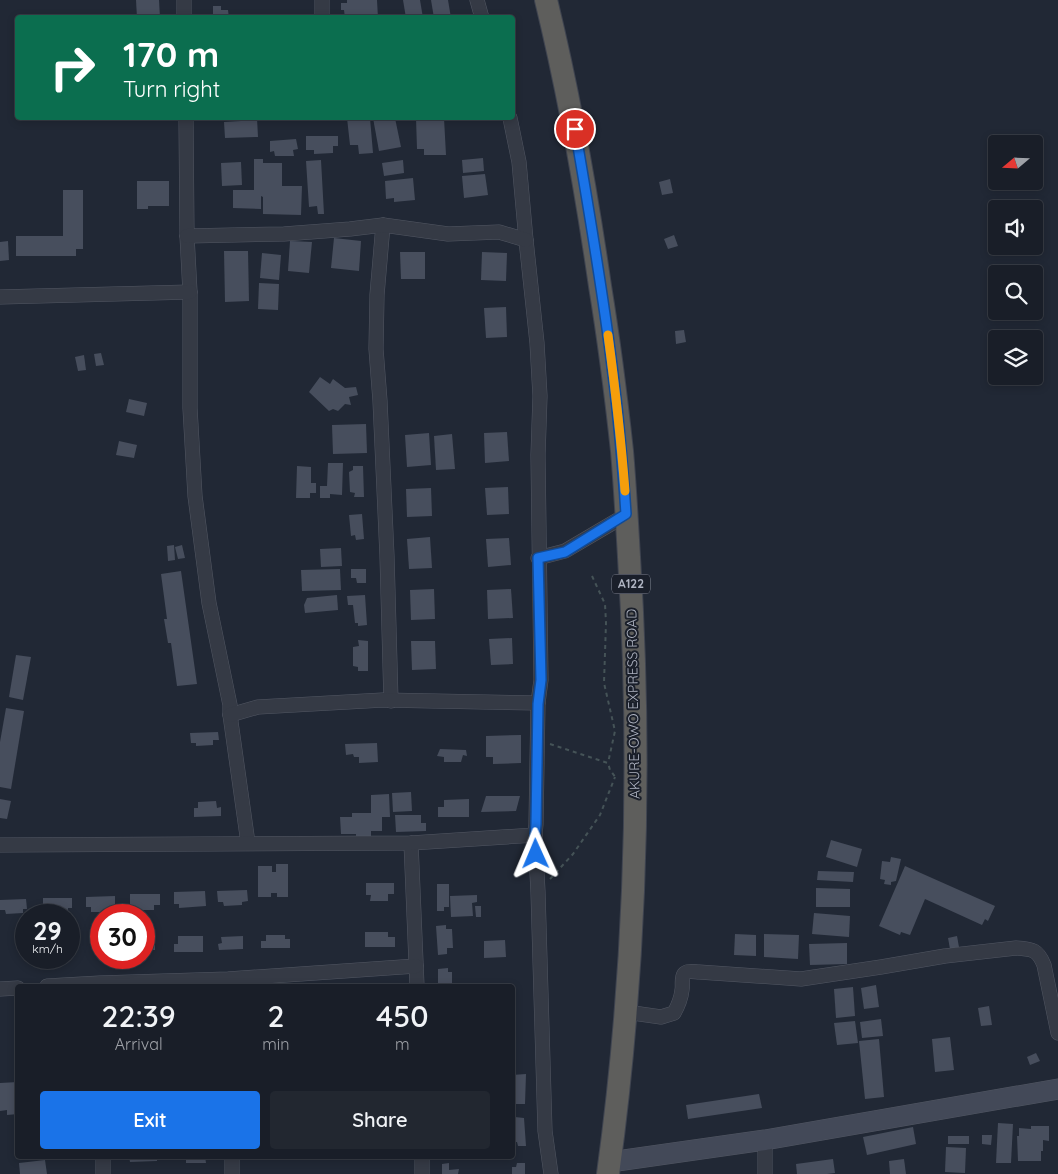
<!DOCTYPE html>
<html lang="en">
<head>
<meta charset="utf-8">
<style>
  :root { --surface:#191e28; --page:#222730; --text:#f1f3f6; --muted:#9fa2a8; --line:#373c45; --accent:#1a73e8 }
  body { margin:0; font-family:Quicksand,sans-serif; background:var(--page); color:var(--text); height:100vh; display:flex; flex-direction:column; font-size:19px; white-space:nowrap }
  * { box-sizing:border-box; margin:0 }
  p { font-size:16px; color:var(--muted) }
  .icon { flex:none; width:28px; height:28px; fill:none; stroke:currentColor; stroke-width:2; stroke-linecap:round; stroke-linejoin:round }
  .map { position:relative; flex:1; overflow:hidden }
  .drawer { position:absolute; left:15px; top:984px; width:500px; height:175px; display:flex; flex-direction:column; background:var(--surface); border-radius:5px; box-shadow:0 2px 8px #0003,0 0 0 1px var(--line) }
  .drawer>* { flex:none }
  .guide { position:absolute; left:15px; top:15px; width:500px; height:105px; border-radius:5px; box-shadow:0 2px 8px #0003,0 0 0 1px var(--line); background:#0b6e4f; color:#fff; overflow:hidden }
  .needle { width:32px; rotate:251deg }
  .controls { position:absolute; left:988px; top:135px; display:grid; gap:10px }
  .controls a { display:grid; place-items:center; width:55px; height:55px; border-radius:5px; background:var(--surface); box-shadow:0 2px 8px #0003,0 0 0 1px var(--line); font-size:25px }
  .speed { position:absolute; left:15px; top:904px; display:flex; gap:10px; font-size:25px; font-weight:700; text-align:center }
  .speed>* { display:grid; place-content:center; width:65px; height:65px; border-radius:50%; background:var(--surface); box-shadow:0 2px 8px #0003,0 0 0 1px var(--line); line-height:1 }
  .speed small { font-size:12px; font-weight:400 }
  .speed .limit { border:8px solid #d22; background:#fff; color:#111 }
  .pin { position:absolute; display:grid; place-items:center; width:42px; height:42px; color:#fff; margin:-21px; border:2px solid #fff; border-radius:50%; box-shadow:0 1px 5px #0007 }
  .me { position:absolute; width:55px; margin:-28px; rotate:359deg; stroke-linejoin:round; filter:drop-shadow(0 0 4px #0008) }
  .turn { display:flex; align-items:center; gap:18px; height:105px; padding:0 25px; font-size:22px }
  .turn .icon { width:65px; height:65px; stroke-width:2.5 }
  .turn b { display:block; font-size:35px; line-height:42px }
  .eta { display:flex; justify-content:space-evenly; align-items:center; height:85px; text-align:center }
  .eta b { font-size:30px; font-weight:600; line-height:35px }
  .button { display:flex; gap:10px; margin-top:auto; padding:10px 25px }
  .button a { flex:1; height:58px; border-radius:5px; background:var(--accent); color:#fff; font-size:20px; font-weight:600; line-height:58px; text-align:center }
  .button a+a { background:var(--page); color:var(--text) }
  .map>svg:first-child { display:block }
</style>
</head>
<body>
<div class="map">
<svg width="1058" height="1174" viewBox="0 0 1058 1174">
  <rect width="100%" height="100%" fill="#212835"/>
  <g fill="#474e5d">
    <polygon points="136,0 159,0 160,18 137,18"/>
    <polygon points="347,0 377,0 378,18 345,18 344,10 341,10 341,3 347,3"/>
    <polygon points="403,0 420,0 423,18 406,18"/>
    <polygon points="431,0 448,0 451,18 434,18"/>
    <polygon points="213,6 221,6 221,10 228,10 229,18 213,18"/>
    <polygon points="241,118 257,118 258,137 225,138 224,122 241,121"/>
    <polygon points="347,118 370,118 373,153 359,154 358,145 350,145"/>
    <polygon points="373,118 395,118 401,147 379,151"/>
    <polygon points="416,118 444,118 446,155 424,155 424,149 417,149"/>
    <polygon points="306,136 338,136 338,146 333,146 333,153 314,154 314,150 306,150"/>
    <polygon points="296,139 298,149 293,150 294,156 275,156 274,151 270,152 270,141"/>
    <polygon points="483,158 484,171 463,173 462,160"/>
    <polygon points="254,159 263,159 263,163 282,163 282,186 302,186 301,215 263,214 263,197 261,196 261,209 233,208 233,190 254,190"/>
    <polygon points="321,160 324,214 318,214 317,206 309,207 306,161"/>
    <polygon points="403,160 404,173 384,176 382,163"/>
    <polygon points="241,162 242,185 222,186 221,163"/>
    <polygon points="485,174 488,195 464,198 462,176"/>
    <polygon points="413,178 415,200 394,202 394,198 386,199 385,181"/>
    <polygon points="670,179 673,193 662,195 659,182"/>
    <polygon points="137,181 169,181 169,206 148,206 148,209 137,209"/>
    <polygon points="63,190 83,190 83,249 76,249 76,256 16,256 16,236 63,236"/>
    <polygon points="674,235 678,246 668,249 664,239"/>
    <polygon points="334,238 361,241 359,271 331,268"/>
    <polygon points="8,241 9,260 0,261 0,242"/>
    <polygon points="290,241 312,242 309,273 288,271"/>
    <polygon points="224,251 248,251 249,301 225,302"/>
    <polygon points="400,252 425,252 425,279 401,279"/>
    <polygon points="482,252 507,253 506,281 481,280"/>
    <polygon points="262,253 281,255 279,280 260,278"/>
    <polygon points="259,283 279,284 278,310 258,309"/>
    <polygon points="506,307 507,337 486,338 484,308"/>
    <polygon points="684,330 686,342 676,344 675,331"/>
    <polygon points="101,353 104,365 96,366 94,354"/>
    <polygon points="84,355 86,370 78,371 75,357"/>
    <polygon points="320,377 330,384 333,379 345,388 356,387 358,395 349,397 351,405 345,404 338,411 333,409 329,411 309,392"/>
    <polygon points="129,399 147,403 144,416 126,412"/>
    <polygon points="366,424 367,453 333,454 332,425"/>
    <polygon points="507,432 509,461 485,463 484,433"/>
    <polygon points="429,433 431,465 407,467 405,435"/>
    <polygon points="452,434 455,469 436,470 434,436"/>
    <polygon points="119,441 137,445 134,458 116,455"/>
    <polygon points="328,463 343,463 342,495 330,494 330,498 320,498 320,486 327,486"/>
    <polygon points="297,466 311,467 311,483 316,483 316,493 310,493 310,498 296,498"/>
    <polygon points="353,466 363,466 364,497 354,497 355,493 350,492 349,472 353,470"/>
    <polygon points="508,487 509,514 487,515 485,488"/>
    <polygon points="431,488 432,516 407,517 406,489"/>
    <polygon points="362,514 364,539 356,540 355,535 351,536 349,515"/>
    <polygon points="430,537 432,568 409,569 407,539"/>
    <polygon points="509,538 511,565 488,567 486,539"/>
    <polygon points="174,545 175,560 168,561 167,546"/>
    <polygon points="182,545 185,558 178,559 175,547"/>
    <polygon points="341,548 342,566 321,567 320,549"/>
    <polygon points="340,569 341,590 302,591 301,570"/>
    <polygon points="351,569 366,569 366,583 357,583 356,578 351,578"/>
    <polygon points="181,571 197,684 177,686 171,643 168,643 164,619 167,619 161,574"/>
    <polygon points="434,589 435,619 411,620 410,590"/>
    <polygon points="511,589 513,618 488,619 487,590"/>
    <polygon points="337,595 338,610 305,613 304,605 307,598"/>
    <polygon points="365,595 367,625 358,626 358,623 355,623 353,605 348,605 347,596"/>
    <polygon points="512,638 513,664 491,665 489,639"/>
    <polygon points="358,640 368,641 368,671 358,671 358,667 353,666 353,647 359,646"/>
    <polygon points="411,641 435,641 436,669 412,670"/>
    <polygon points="16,655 31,657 23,700 9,697"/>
    <polygon points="6,708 24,711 11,789 0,787 0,742"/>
    <polygon points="218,732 219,740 213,740 213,745 196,746 196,743 191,743 190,733"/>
    <polygon points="521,735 521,763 493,764 493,757 486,757 486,736"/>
    <polygon points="377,743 378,762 359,763 359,757 354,757 353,754 346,755 345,744"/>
    <polygon points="440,749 466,750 467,756 463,755 461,762 444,762 444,757 437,756"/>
    <polygon points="411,792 412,811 393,812 392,793"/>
    <polygon points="389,794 390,817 382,817 382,831 371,831 371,841 356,841 356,834 341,834 340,817 352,817 352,813 371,813 371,795"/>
    <polygon points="486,796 520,796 516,811 481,812"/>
    <polygon points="0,799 11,801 7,819 0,818"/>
    <polygon points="469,799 469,817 438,817 438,807 444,807 444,800"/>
    <polygon points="216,801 217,808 221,807 221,816 194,817 194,808 198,808 198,802"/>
    <polygon points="395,815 421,815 421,823 426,823 426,831 396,832"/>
    <polygon points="831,840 862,849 857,867 826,857"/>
    <polygon points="891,857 901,859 896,881 891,882 891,885 884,884 885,880 880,879 882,861 890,862"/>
    <polygon points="276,864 288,864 288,897 277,897 277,893 271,893 271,897 258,897 258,866 272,866 272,872 276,872"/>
    <polygon points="905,866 995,906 988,921 985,919 982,925 925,899 910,935 901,932 900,935 879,926"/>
    <polygon points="818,871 854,872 853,882 817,880"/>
    <polygon points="366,883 394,883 394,894 388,894 388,901 370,901 371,895 366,895"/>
    <polygon points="437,884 449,884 449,907 444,907 444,911 437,911"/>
    <polygon points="816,888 850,889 850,907 816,907"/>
    <polygon points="247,890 248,901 242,902 242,905 224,906 223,902 218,902 217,891"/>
    <polygon points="205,891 206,906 179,908 179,904 174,904 174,892"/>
    <polygon points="130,894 160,894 160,905 154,905 154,910 136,910 136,906 130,906"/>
    <polygon points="477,895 477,902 472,903 473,916 451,917 450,896"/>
    <polygon points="115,896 115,912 91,912 91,907 86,907 86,897"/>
    <polygon points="43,898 72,898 72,908 68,908 68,912 49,912 49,908 43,908"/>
    <polygon points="26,899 27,909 23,909 23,913 6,914 5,910 0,910 0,900"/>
    <polygon points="475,906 481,906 481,917 476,917"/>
    <polygon points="814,913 850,916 849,937 812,934"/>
    <polygon points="446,925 446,929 452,929 453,948 447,948 447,954 438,955 436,926"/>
    <polygon points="365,932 388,932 388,937 395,937 395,947 365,947"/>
    <polygon points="735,934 756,935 756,956 734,955"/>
    <polygon points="764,934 799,935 798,959 764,957"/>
    <polygon points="266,935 285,935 285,939 290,939 290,948 261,948 261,941 266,941"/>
    <rect x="144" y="936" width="11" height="14"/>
    <polygon points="178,936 203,936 203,952 174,952 174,944 178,944"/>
    <polygon points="243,936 243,949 219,950 218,944 222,943 221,937"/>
    <polygon points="957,936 959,947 950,949 948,938"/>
    <polygon points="505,940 506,957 484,958 484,941"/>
    <polygon points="847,943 847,964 810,965 809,944"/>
    <polygon points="448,968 448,972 452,972 452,986 438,986 438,969"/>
    <polygon points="876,985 879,1007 864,1009 861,988"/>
    <polygon points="853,987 855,1016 836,1018 834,989"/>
    <polygon points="989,1006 992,1025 981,1026 978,1008"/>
    <polygon points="881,1019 883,1036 862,1038 860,1022"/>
    <polygon points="855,1021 858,1043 837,1045 834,1023"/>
    <polygon points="950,1037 954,1070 935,1072 932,1039"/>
    <polygon points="879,1039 884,1097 865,1099 859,1041"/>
    <polygon points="1036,1053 1040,1061 1030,1065 1027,1057"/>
    <polygon points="526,1074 525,1104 516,1104 515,1099 512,1098 512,1075"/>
    <polygon points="18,1082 18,1114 7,1115 7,1110 0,1111 0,1083"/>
    <polygon points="759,1094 762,1108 688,1119 686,1105"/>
    <polygon points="515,1117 524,1118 526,1146 518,1146 517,1142 512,1142 512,1124 516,1123"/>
    <polygon points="998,1123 1013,1124 1011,1163 996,1163"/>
    <polygon points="1031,1126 1049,1126 1049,1141 1043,1140 1043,1151 1041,1151 1041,1161 1018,1161 1017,1136 1019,1136 1019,1128 1031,1129"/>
    <polygon points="913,1127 916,1144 867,1155 863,1137"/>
    <polygon points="982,1135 992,1135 991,1145 982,1144"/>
    <rect x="948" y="1136" width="21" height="8"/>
    <polygon points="946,1147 966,1148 965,1173 945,1172"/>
    <polygon points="129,1156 157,1156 157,1161 130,1162"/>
    <polygon points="186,1156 205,1156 206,1163 186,1163"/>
    <polygon points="257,1156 280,1156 280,1160 257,1159"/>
    <polygon points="833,1159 835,1173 827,1174 797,1174 796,1164"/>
    <polygon points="904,1159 906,1174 890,1174 889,1161"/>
    <polygon points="45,1160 47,1174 20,1174 19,1163"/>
    <polygon points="449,1163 449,1170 459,1169 458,1174 442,1174 442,1164"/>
    <polygon points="517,1163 525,1163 525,1174 512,1174 512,1167 516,1167"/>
  </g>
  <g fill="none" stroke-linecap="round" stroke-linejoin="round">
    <g stroke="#525763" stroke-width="15">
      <g id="minor">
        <polyline points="184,0 184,18"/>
        <polyline points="322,0 322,18"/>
        <polyline points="477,0 482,18"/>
        <polyline points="186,118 187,236 190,292 190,408 195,496 209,603 230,705 230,715 248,843"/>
        <polyline points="510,118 519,162 526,240 537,343 540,396 538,455 541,680 538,703 536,824 535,835 538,892 545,1131 551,1174"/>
        <polyline points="383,225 377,295 376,349 380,401 387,556 391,701"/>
        <polyline points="187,236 284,234 350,229 383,225 448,234 499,232 526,240"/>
        <polyline points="0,297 190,292"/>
        <polyline points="538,558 565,551 626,515"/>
        <polyline points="230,715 258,707 383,700 538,703"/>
        <polyline points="411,843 417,986"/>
        <polyline points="0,845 411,843 535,835"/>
        <polyline points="47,986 100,983 228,979 416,966"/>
        <polyline points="0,989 18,988"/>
        <path d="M626 1012 661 1017 674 1013C678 1006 681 999 682 990 683 986 681 978 684 974 687 970 695 972 699 972L801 979 881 967 945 956 1016 948C1033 949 1038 950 1044 965L1058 1033"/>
        <polyline points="103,1156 103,1174"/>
        <polyline points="232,1156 232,1174"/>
        <polyline points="422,1156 422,1174"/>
        <polyline points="765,1174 765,1140"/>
      </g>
    </g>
    <g stroke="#525763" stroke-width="21">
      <polyline id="secondary" points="610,1162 765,1140 1058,1089"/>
    </g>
    <g stroke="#3f4450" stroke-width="24">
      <path id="trunk" d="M546 0C569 94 586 190 600 286 609 341 616 396 622 451 625 486 627 522 629 557 642 763 636 970 608 1174"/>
    </g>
    <g stroke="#455357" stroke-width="2" stroke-dasharray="4 4" stroke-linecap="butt">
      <polyline points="592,576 605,604 606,623 604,683 615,731 608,763"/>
      <polyline points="550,744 608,763 610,770 616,778"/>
      <polyline points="550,879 573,854 600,815 615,777"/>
    </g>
    <use href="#minor" stroke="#353a45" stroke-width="14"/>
    <use href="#secondary" stroke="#434958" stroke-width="20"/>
    <use href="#trunk" stroke="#5e5e5c" stroke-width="22"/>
  </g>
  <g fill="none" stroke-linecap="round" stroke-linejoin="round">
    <g stroke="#114b97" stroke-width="12">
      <path id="route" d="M536 854 535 835 536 824 538 704 541 680 538 558 565 552 626 514C623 468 619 421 613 374 603 292 589 210 575 129"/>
    </g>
    <use href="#route" stroke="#1a73e8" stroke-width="9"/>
    <path stroke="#f59e0b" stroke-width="9" d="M608 335C615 387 621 439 625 491"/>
  </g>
  <g text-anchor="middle" stroke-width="4" stroke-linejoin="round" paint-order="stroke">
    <rect fill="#1a1f2a" stroke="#828794" stroke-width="1" x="612" y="574.5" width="38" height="19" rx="4"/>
    <g font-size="12" font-weight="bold" fill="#afb4c2">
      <text x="631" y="588">A122</text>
    </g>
    <g font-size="14" fill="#afb4c2" stroke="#1a1f2a">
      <text transform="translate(633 704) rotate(-91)" y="5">AKURE-OWO EXPRESS ROAD</text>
    </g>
  </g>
</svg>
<div class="controls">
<a><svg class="needle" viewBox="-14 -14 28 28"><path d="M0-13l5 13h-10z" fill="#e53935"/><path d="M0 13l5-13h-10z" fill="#9fa2a8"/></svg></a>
<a><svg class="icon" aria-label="sound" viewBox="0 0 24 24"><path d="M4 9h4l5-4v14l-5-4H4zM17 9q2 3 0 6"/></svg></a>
<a><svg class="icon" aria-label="search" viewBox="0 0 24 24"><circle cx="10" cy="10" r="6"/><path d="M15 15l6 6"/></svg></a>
<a><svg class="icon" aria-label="layers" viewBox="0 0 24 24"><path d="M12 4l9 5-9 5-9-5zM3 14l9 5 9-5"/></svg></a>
</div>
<div class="speed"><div>29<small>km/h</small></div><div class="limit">30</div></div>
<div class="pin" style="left:575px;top:129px;background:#d93025"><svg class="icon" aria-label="arrive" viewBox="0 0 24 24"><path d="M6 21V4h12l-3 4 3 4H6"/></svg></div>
<svg class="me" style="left:536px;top:854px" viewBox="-20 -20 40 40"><path d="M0-17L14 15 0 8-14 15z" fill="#1a73e8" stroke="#fff" stroke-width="4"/></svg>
<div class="guide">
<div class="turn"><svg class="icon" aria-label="right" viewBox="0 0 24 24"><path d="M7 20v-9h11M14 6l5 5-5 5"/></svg><div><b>170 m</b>Turn right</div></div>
</div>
<section class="drawer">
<div class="eta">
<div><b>22:39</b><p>Arrival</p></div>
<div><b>2</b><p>min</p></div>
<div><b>450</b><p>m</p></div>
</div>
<div class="button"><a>Exit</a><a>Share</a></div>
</section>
</div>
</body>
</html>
